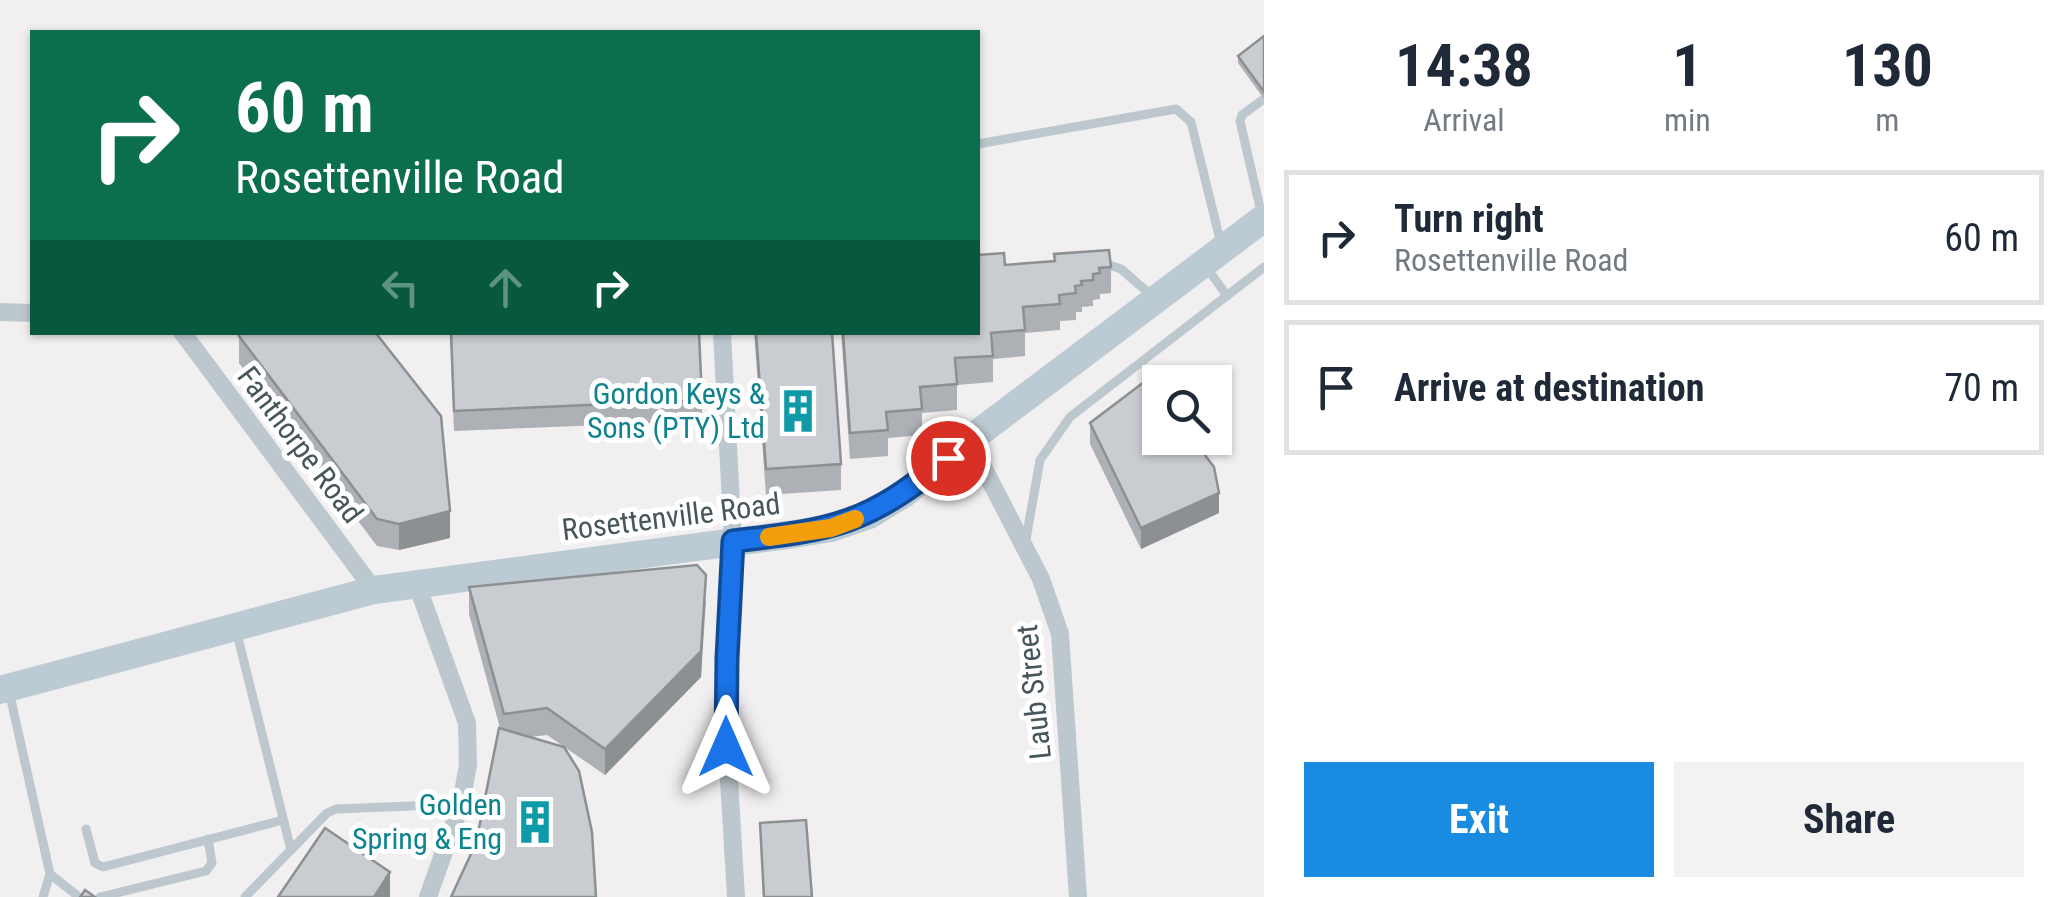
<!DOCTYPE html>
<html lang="en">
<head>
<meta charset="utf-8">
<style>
  :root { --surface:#fff; --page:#f2f2f3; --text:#1f2937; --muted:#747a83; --line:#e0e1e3; --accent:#198be1 }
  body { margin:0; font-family:"Roboto Condensed",sans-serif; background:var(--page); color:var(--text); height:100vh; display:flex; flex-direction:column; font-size:38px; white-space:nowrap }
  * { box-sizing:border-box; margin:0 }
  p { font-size:32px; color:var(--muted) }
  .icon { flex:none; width:55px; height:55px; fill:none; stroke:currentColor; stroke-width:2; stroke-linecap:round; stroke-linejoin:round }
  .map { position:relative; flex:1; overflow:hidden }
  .side { display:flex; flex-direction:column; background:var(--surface); width:800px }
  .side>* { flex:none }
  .banner { position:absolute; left:30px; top:30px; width:950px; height:305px; border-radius:0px; box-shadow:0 2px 8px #0004; background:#0b6e4f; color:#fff; overflow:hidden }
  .buttons { position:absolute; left:1142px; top:365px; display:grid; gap:20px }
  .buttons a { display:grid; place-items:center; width:90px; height:90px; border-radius:0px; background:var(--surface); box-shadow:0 2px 8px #0004; font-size:50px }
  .pin { position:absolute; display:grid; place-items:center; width:85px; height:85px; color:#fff; margin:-42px; border:5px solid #fff; border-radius:50%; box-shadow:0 2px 10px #0007 }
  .me { position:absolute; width:110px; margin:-55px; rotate:0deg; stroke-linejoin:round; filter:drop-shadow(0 0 8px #0008) }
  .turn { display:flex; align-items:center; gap:35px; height:210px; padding:0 40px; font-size:45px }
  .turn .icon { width:130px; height:130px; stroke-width:2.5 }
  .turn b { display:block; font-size:70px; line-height:85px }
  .lanes { display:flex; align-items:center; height:95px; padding:0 40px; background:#0003; justify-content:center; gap:50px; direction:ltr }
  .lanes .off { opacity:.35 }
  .eta { display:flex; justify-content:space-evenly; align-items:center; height:170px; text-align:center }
  .eta b { font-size:60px; font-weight:700; line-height:70px }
  .cta { display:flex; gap:20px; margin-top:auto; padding:20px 40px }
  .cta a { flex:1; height:115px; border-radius:0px; background:var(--accent); color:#fff; font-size:40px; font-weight:700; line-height:115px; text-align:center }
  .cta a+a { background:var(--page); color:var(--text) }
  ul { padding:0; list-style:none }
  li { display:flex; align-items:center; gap:30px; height:135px; margin:0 20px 15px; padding:0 20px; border:5px solid var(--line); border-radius:0px }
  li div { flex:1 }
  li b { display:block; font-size:38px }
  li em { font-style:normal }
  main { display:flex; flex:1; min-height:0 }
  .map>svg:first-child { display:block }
</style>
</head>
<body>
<main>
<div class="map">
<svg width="1264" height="897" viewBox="0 0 1264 897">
  <rect width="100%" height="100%" fill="#f1efef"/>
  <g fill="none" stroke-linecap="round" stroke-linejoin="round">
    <g stroke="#bdc8ce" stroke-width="9">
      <polyline points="978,144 1176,109 1191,122 1221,244"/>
      <polyline points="1262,216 1240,121 1242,115 1264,99"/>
      <polyline points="1103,263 1121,269 1151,295"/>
      <polyline points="1205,265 1227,296"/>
      <polyline points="1025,545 1040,460 1070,417 1264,267"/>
      <polyline points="236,630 291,850"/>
      <polyline points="9,691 50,874 43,897"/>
      <polyline points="86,829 95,863 103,867 283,820"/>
      <polyline points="50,874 79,897"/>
      <polyline points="100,897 206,871 212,863 208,839"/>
      <polyline points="245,897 327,813 336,809 461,804"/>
    </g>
    <g stroke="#bdc8ce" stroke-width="18">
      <polyline points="0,312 32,313"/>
      <polyline points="182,332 374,590"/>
      <polyline points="722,332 733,541 727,658 727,747 736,897"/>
      <polyline points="969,440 1041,579 1060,634 1078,897"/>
      <polyline points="416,582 467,723 468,765 461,804 428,897"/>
    </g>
    <polyline stroke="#bccad3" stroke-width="28" points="0,690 374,590 788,535 831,528 869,515 905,493 969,440 1264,218"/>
  </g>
  <g fill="#adb0b4">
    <polygon points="1264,36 1264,99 1238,63 1238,56"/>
    <polygon points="1005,265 1111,267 1111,293 1100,294 1100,299 1093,300 1093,306 1082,307 1082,312 1076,312 1076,320 1060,321 1060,330 1025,333 1025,356 993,359 993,382 957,385 957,410 922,413 922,435 888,438 888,456 850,459 841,332 978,332"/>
    <polygon points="450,332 702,400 702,421 454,431"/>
    <polygon points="754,332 832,332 841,464 841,490 766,495"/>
    <polygon points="239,336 450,538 399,550 377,546 239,363"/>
    <polygon points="1090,423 1219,513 1141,549 1090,444"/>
    <polygon points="469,587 706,601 701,677 605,775 547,735 530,737 476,843 500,728 469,614"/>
    <polygon points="760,823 812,897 763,897"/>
  </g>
  <g fill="#8d9092">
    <polygon points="1219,493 1219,513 1141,549 1141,528"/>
    <polygon points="450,511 450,538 399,550 399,524"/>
    <polygon points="706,575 701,677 605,775 605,749"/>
    <polygon points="390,872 390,897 374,897"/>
  </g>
  <g fill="#c9cdd1" stroke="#8d9092" stroke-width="2.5">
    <polygon points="1264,36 1264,92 1238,56"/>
    <polygon points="1109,250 1111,267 1099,268 1100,273 1093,274 1093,280 1081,281 1082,285 1075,286 1076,293 1059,295 1060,304 1023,307 1025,330 991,333 993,356 955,358 957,384 920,387 922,409 886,412 888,430 850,433 843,332 978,332 978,255 1004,253 1005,265 1055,261 1054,254"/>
    <polygon points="240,332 375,332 441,416 450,511 399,524 377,519 239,336"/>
    <polygon points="451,332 699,332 702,400 454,411"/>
    <polygon points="756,332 832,332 841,464 766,469"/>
    <polygon points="1148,379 1160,395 1160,438 1192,438 1214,467 1219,493 1141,528 1090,423"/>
    <polygon points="697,565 706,575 701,651 605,749 547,708 504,714 469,587"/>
    <polygon points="499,728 564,747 579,771 592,832 596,897 451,897 476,843"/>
    <polygon points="806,820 812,897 764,897 760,823"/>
    <polygon points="325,828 390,872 374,897 278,897"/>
    <polygon points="85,890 95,897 80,897"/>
  </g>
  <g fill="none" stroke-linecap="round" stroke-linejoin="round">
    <g stroke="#114b97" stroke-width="25">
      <path id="route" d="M726 747 727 658 733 541C834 530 868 524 948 458"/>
    </g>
    <use href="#route" stroke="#1a73e8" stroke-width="18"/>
    <polyline stroke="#f59e0b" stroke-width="18" points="769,537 831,528 855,519"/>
  </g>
  <defs>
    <g id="building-bare" transform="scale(3.45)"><path d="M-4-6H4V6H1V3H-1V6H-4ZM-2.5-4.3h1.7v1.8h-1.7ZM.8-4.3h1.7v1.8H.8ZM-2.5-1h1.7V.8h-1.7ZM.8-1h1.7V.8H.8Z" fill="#0f9aa8" stroke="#fff" stroke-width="2.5" paint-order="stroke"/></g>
  </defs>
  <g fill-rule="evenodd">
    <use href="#building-bare" x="798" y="411"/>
    <use href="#building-bare" x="535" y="822"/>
  </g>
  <g text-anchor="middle" stroke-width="10" stroke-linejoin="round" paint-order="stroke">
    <g font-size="30" fill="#0d838f" stroke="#fff" text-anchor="end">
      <text x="765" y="404">Gordon Keys &amp;<tspan x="765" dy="34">Sons (PTY) Ltd</tspan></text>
      <text x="502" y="815">Golden<tspan x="502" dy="34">Spring &amp; Eng</tspan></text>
    </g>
    <g font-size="30" fill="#47555c" stroke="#fff">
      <text transform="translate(300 445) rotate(53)" y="10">Fanthorpe Road</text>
      <text transform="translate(671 517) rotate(-7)" y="10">Rosettenville Road</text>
      <text transform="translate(1034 692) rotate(-96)" y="10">Laub Street</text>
    </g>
  </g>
</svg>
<div class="buttons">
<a><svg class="icon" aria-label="search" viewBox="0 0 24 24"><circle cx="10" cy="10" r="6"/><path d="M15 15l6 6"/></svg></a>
</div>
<div class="pin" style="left:948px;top:458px;background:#d93025"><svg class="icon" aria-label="arrive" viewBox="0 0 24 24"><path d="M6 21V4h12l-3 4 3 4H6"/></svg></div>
<svg class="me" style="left:726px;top:747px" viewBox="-20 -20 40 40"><path d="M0-17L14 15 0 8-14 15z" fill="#1a73e8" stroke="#fff" stroke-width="4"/></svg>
<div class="banner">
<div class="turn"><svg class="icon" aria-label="right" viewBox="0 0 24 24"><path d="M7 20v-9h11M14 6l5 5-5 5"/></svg><div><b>60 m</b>Rosettenville Road</div></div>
<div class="lanes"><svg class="icon off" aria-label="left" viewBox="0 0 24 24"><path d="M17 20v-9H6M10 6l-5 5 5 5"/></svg><svg class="icon off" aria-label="ahead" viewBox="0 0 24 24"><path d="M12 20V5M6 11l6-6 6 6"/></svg><svg class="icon" aria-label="right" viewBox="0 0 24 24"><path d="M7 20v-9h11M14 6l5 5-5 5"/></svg></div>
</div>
</div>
<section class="side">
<div class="eta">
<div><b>14:38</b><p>Arrival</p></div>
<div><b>1</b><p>min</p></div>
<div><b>130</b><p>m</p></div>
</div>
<ul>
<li><svg class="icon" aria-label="right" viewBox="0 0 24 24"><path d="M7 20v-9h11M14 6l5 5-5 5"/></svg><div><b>Turn right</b><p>Rosettenville Road</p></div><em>60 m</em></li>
<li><svg class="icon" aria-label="arrive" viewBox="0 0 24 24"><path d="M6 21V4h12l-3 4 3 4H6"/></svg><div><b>Arrive at destination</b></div><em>70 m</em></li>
</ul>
<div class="cta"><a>Exit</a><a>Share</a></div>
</section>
</main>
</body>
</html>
